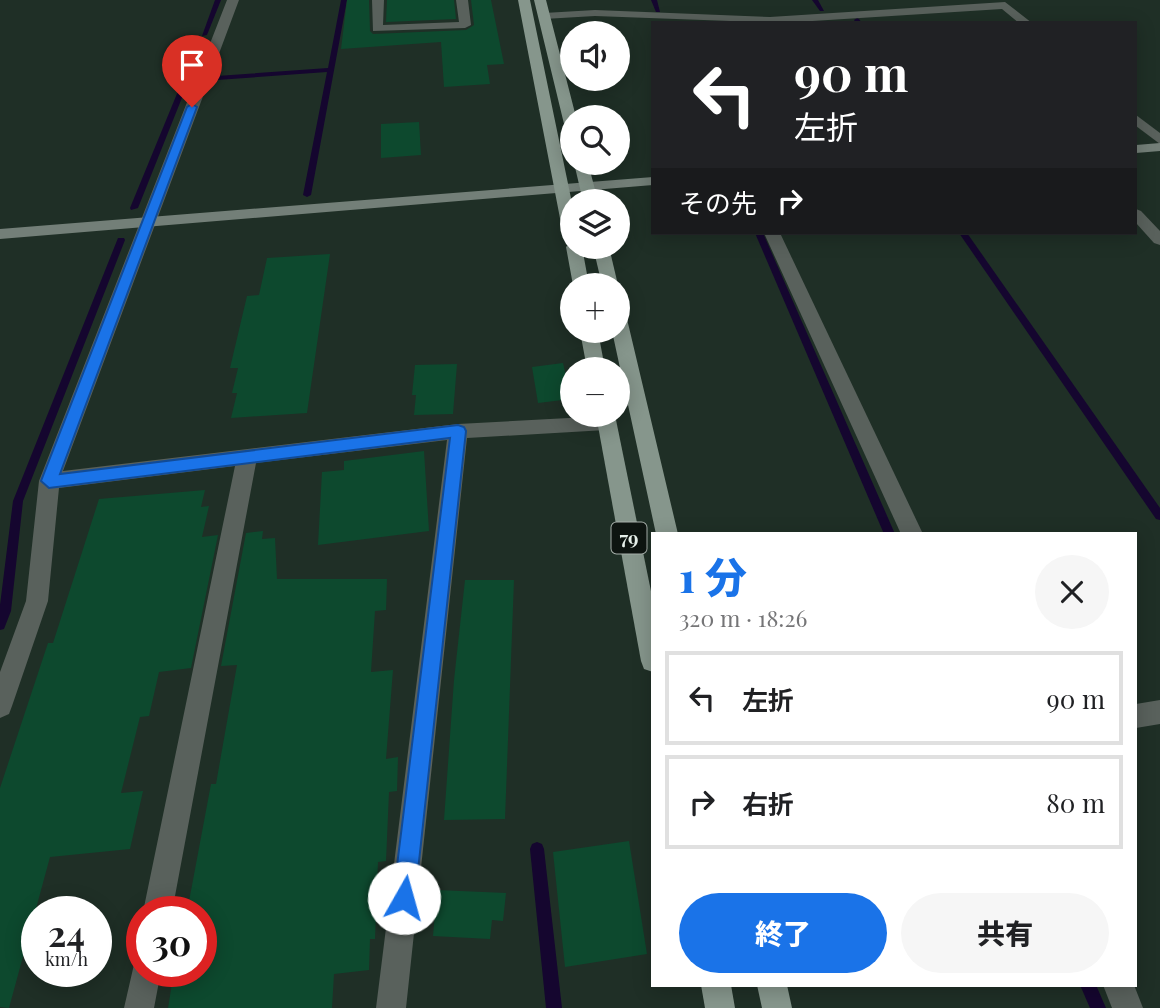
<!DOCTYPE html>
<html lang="ja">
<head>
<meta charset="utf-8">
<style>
  :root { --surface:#fff; --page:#f6f6f6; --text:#202124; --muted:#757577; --line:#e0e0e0; --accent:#1a73e8 }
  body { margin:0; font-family:"Playfair Display","Noto Sans JP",serif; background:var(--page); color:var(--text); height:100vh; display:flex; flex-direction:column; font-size:26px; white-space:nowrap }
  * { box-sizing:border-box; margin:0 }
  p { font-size:23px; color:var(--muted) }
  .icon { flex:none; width:38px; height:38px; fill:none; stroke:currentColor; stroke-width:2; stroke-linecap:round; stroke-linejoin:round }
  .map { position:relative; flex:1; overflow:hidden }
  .side { position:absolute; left:651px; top:532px; width:486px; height:455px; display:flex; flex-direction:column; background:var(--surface); border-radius:0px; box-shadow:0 4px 18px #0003 }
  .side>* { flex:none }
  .banner { position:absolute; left:651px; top:21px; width:486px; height:214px; border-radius:0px; box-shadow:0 4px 18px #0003; background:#202124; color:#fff; overflow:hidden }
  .tools { position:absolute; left:560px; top:21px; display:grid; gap:14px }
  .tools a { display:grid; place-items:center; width:70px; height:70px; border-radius:50%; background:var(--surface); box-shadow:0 4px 18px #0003; font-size:35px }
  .speed { position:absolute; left:21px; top:896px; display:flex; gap:14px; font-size:35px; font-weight:700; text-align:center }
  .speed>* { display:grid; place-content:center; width:91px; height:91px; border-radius:50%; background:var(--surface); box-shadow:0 4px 18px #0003; line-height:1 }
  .speed small { font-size:18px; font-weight:400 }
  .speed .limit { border:10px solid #d22; background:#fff; color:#111 }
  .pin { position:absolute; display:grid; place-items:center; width:60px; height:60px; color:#fff; margin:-72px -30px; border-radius:50% 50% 50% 0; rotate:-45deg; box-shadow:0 0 7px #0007 }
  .pin .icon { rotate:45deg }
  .me { position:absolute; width:77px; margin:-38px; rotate:7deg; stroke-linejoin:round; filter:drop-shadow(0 0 5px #0008) }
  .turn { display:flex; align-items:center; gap:24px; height:147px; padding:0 28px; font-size:32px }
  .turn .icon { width:91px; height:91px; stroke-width:2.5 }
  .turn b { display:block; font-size:49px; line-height:60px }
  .then { display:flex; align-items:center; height:66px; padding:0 28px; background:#0003; gap:14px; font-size:26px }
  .round { display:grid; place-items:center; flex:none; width:74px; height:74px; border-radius:37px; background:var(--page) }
  .headline { display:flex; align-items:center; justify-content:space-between; height:119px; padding:0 28px }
  h1 { font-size:42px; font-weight:800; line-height:52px; color:var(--accent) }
  .button { display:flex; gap:14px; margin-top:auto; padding:14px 28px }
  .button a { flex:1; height:80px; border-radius:42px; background:var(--accent); color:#fff; font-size:28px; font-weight:800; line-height:80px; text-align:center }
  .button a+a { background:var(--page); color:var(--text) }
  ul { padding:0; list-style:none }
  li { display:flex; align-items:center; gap:21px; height:94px; margin:0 14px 10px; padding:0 14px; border:4px solid var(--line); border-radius:0px }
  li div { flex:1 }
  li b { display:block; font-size:26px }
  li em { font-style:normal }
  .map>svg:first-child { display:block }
</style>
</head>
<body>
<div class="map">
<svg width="1160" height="1008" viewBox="0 0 1160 1008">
  <rect width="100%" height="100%" fill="#1f2f26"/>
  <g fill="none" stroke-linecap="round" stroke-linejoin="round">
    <g fill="#15062f" fill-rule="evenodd">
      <polygon points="215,0 221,0 207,35 202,36"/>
      <polygon points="341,0 347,0 311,195 307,197 303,195 327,72 217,80 214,78 217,76 328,68"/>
      <polygon points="651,0 657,0 660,12 656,12"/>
      <polygon points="812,0 818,0 824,11 820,11"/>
      <polygon points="857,18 859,19 862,23 856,23 854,20"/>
      <polygon points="200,43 203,45 138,208 131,210 130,208 197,45"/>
      <polygon points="755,233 763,233 895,534 884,534"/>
      <polygon points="959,233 967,233 1160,508 1160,520 1156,519"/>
      <polygon points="118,238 124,238 125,240 23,501 11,611 4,629 0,630 0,605 13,501"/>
      <polygon points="537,842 542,844 544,849 562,1008 546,1008 530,849 532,844"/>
      <polygon points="1080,985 1096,985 1106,1008 1090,1008"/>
    </g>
  </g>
  <g fill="#0d492e">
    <polygon points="347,0 369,0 370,31 373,34 466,30 474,25 471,0 491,0 504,64 487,65 490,84 444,87 441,42 341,49"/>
    <polygon points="387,0 454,0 456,19 386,22"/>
    <polygon points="419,122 421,155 381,158 381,124"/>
    <polygon points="330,254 307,413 231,418 237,393 232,393 238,368 230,368 247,296 259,295 267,258"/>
    <polygon points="563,363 571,399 538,403 532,367"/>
    <polygon points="457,364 453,414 414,415 416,395 412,395 415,365"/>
    <polygon points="424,451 429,531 318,545 322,472 344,470 344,461"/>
    <polygon points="205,490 201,507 209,506 202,537 218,535 191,668 159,672 149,716 140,717 121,793 143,791 130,849 50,857 9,1008 0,1007 0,788 48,643 53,643 99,499"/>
    <polygon points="263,531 262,539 275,538 277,579 387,579 386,610 375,611 371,672 393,670 386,759 398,757 397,791 389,792 386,861 378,862 375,939 370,939 369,970 334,974 332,1008 168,1008 174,971 201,971 201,912 187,912 211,784 216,784 237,665 221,666 246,533"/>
    <polygon points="465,580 514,580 505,819 444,820 454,680"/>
    <polygon points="629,841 647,954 565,967 553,852"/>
    <polygon points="437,890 506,893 503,921 492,920 490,939 433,936"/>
  </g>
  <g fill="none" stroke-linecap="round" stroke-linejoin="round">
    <g fill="#59615c" fill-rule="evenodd">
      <polygon points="227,0 239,0 63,471 458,424 606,416 613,418 616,423 613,428 606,430 467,438 406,1008 376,1008 447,440 256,463 172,912 143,912 235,466 59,488 48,601 12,706 9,714 0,718 0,672 26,601 39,481"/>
      <polygon points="372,0 384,0 383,25 459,22 456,0 468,0 471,25 465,28 373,31"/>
      <polygon points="1005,2 1032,23 1019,23 1002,9 781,23 595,16 544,19 538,16 544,13 595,10 770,17"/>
      <polygon points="1136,115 1160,133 1160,144 1136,126"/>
      <polygon points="1136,209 1141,211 1160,231 1160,245 1154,243 1136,223"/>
      <polygon points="764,233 780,233 923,534 901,534"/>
      <polygon points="1160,700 1160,724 1136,728 1136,704"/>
      <polygon points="142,958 142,971 161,971 154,1008 124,1008 135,960"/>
      <polygon points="1103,985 1134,985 1143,1008 1112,1008"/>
    </g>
    <g fill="#737f78" fill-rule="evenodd">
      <polygon points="1160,143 1160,151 1136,153 1136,145"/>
      <polygon points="653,177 653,185 0,239 0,229"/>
    </g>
    <g fill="#86968c" fill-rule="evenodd">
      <polygon points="518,0 530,0 572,203 572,247 582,247 589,285 573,285 566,247 570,243 564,239"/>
      <polygon points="534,0 546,0 576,117 572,117 572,132 565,128"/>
      <polygon points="574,163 588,163 598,201 583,201"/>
      <polygon points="593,247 609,247 618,285 618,286 602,285"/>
      <polygon points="618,313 627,319 678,534 656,534 612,331 618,331"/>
      <polygon points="580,331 598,331 605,369 587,369"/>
      <polygon points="596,415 615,415 653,601 653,672 644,669 641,661"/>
      <polygon points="701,985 731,985 735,1008 705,1008"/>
      <polygon points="757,985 787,985 792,1008 762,1008"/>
    </g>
  </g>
  <polygon fill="#1a73e8" stroke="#114b97" stroke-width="2" points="192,104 197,107 60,474 458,425 464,427 466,431 415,898 412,906 404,909 397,906 393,898 450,438 49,488 41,481 187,107"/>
  <g text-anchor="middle" stroke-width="7" stroke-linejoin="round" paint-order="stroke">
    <rect fill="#0e1511" stroke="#a6afaa" stroke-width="2" x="611.5" y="522.5" width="35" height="31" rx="5"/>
    <g font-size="19" font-weight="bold" fill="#e7f1eb">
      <text x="629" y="545">79</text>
    </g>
  </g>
</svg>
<div class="tools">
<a><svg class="icon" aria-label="sound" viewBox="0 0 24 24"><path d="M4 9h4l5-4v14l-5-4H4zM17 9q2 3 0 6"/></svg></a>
<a><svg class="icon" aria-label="search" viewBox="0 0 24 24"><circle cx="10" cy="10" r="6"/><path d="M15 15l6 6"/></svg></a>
<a><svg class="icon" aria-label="layers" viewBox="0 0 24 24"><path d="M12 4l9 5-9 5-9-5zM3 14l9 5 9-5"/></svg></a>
<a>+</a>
<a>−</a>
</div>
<div class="speed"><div>24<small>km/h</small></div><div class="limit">30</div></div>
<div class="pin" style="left:192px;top:107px;background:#d93025"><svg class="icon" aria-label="arrive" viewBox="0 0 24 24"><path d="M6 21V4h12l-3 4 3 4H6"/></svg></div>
<svg class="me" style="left:404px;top:898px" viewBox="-20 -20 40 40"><circle r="19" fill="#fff"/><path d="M0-13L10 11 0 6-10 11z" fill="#1a73e8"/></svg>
<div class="banner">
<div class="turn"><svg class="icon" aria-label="left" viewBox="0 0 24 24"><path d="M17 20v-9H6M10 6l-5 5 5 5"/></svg><div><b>90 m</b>左折</div></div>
<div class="then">その先<svg class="icon" aria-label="right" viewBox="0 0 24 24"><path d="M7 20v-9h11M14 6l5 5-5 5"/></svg></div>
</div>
<section class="side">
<div class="headline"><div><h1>1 分</h1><p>320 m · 18:26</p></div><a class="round"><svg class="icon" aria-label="close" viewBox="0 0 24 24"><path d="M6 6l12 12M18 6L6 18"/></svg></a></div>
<ul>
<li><svg class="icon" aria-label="left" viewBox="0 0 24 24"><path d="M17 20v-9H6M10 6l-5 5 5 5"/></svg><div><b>左折</b></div><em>90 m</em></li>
<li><svg class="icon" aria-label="right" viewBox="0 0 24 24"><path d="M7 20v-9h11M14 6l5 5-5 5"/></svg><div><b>右折</b></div><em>80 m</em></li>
</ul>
<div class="button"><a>終了</a><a>共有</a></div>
</section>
</div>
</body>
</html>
